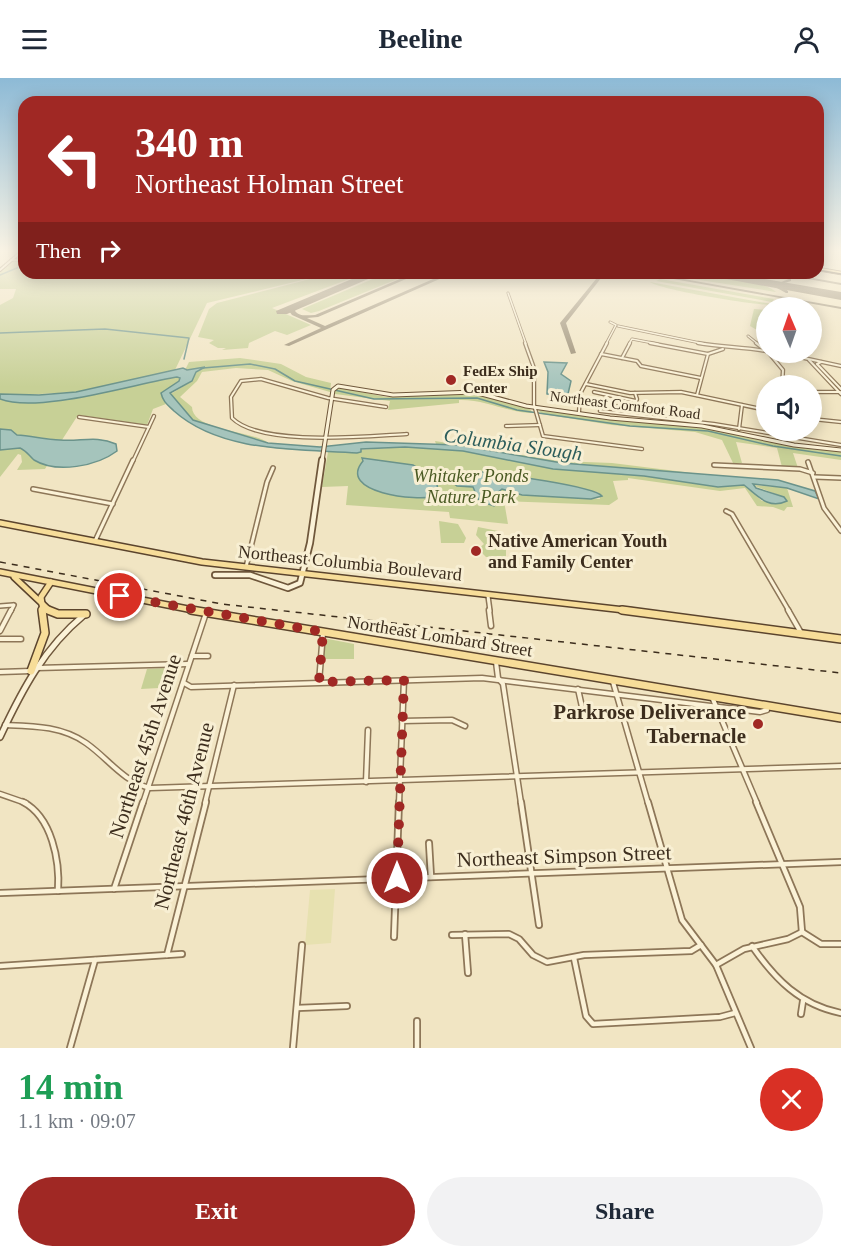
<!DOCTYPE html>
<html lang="en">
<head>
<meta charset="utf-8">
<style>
  :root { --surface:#fff; --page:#f2f2f3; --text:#1f2937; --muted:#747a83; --accent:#a02824 }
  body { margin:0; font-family:Georgia,serif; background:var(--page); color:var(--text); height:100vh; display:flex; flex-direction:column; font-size:22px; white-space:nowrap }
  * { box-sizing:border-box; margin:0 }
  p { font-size:20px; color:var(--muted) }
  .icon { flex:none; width:33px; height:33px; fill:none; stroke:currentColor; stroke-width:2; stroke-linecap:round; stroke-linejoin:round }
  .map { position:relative; height:970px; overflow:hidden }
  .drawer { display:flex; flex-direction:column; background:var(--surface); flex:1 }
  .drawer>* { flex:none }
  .hud { position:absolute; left:18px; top:18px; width:806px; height:183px; border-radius:18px; box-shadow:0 3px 15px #0003; background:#a02824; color:#fff; overflow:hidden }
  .needle { width:39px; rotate:358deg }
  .fabs { position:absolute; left:756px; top:219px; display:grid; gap:12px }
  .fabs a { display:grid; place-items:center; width:66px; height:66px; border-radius:50%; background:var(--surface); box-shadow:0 3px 15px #0003; font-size:30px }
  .pin { position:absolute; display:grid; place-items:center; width:51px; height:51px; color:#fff; margin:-26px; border:3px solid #fff; border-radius:50%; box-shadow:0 2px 6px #0007 }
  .me { position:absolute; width:66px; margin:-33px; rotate:0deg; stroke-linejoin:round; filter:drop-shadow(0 0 4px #0008) }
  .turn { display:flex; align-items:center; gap:21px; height:126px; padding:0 18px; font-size:27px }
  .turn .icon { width:78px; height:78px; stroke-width:2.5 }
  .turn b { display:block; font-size:42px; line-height:51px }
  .then { display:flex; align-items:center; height:57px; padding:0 18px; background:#0003; gap:12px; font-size:22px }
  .round { display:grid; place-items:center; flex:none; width:63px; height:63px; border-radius:32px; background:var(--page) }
  .head { display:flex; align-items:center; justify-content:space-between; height:102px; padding:0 18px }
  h1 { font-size:36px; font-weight:600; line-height:45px; color:#1e9e55 }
  .cta { display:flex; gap:12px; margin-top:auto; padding:12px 18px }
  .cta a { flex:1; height:69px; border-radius:36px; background:var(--accent); color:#fff; font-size:24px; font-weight:600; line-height:69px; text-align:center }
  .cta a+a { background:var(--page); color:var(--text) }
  header { display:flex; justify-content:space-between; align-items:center; height:78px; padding:0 18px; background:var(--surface); font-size:27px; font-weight:600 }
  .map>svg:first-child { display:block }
</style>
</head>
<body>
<header><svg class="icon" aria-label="menu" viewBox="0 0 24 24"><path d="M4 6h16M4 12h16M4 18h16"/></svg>Beeline<svg class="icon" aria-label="person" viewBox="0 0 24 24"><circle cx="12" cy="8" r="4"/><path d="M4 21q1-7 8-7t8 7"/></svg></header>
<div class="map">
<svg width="841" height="970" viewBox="0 0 841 970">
  <rect width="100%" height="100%" fill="#f1e5c3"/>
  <polygon fill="#e7e1b0" points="335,811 331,865 305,867 310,812"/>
  <g fill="#c7d096" fill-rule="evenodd">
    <polygon points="24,174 24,195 320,195 319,198 207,225 175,292 76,314 3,318 0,316 0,227 13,220 16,211 0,211 0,194"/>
    <polygon points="333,195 365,195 272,230 311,247 287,257 275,253 249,265 248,270 222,272 226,270 218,270 209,265 214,262 198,259 209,231 217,225"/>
    <polygon points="387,195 412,195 319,233 311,235 302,231"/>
    <path d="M655 195C679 195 760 199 776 214Z"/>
    <polygon points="660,201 774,221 772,224 656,203"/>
    <path d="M650 204 777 227H778C763 229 660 212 650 204Z"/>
    <polygon points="754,231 766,232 766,257 750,248"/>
    <path d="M240 280 281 286 306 299 331 305 330 314 292 303 268 292 236 290 202 294 197 303 180 319 192 329C192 353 255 353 268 365L193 342 169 317 192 303 196 294 203 291 185 292 189 284Z"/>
    <path d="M177 299 180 300 179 303 161 316 166 326 153 331 147 347 78 337 62 362 17 357 0 351V321C61 329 118 308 177 299Z"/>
    <path d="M341 310 386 319 473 315 529 330 533 335C508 335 485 321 459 322V325L388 332 390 323 335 316V312Z"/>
    <polygon points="538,332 692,347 794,369 841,374 841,382 793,375 798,390 782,389 777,370 736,364 742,385 733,385 722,362 695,354 612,347 542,336"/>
    <polygon points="435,363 559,383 612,385 716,398 543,383 492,371 436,366"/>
    <path d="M405 369 463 373 553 391 644 398 718 409 744 407 762 423 786 424 784 419 752 407 787 410 793 429H787L784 433 773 429 757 428 745 410 720 413 628 400V402L613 403 618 421 609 427 504 423 508 446 450 440 449 434 346 427 348 408 322 409 328 374ZM554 406 598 414 600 421 573 419Z"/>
    <polygon points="20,370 37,383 48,386 45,391 17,392 22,384 21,377 18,376 0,399 0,372"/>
    <polygon points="439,443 458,446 466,460 464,465 441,465"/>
    <polygon points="478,449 503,454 502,464 506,465 506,479 486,479 478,471 484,466 476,457"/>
    <polygon points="323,560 354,566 354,581 322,581"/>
    <polygon points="165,590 159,610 141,611 147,591"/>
  </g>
  <g fill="#a5c4bc" stroke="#6b938b" stroke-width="1.5">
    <polygon points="544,284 567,285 561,296 571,303 568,316 561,319 547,316 548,294"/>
    <path d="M205 289 196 294 192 303 170 315 193 342 268 365 320 369 366 364 458 367 562 385 778 402 815 413 819 421 787 410 753 406 756 410 784 419 787 423C768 432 757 417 744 407L718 409 644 398 553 391 463 373 405 369 361 371V374L357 375C298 371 221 375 174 333 168 327 163 324 161 315L179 303 180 300 177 299C134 306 38 336 0 321V316L39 317 76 314 183 290 187 292Z"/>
    <path d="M0 351 11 352 17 357C31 358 45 361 60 362 80 364 96 357 116 366L117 373C97 388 57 396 34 382 29 378 27 373 20 370L0 372Z"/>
    <path d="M362 380 413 387 436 401 438 412 436 418C418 424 336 415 363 383Z"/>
    <path d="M482 394C501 396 594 408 602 418L591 421 522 417 502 411 492 419 496 426 494 428 479 423 473 409 457 408 449 402 459 396Z"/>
  </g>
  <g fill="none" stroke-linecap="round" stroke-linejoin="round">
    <g stroke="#6b938b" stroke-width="1.5">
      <polyline points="280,195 296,199 316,198"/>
      <polyline points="0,197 24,187"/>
      <polyline points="0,255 105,251 189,260 184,281"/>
      <polyline points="203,290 250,286 275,291 295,303 374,321 477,320 517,332 630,348 708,353 773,368 841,378"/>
    </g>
    <g fill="#968970" fill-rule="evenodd">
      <path d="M414 195H420L318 239 307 240 325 248 447 195H453L289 268 284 267 321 250 292 237 289 233 293 226 297 227 295 233C300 239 307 237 315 237Z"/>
      <polygon points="601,195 605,195 566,245 576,275 571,276 560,245"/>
      <polygon points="640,195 650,195 841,229 841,231"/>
      <polygon points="775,195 785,195 841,205 841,207"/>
      <polygon points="789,201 791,201 791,203 781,206 773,206 781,208 788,213 788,215 786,215 777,210 759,204 761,203 781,204"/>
    </g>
    <g fill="#968970" fill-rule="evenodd">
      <polygon points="366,195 382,195 287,236 277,236 276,233"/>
      <polygon points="704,195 730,195 841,214 841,222 710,198"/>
    </g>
    <g stroke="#8d7658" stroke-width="3">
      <g id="street-far4">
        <polyline points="11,182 24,182"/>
        <polyline points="508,215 526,266"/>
        <polyline points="618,248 705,266"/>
        <polyline points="748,258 758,266"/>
        <polyline points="606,266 616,247 610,244"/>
        <polyline points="629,266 632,261 658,266"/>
      </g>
    </g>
    <g stroke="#8d7658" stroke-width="4.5">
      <g id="street-far3">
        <polyline points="525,265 534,290 534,327 543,358 642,371"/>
        <polyline points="650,265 708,276"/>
        <path d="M698 265C721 269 743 269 766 273"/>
        <polyline points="756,265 766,273"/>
        <polyline points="768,274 783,292 782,308"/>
        <polyline points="776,274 841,288"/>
        <polyline points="601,276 637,283 641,288 701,300"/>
        <polyline points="622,280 630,265"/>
        <polyline points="809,282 841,316"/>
        <polyline points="821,284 817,286 841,311"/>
        <polyline points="586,306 630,315 681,314 766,332"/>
        <polyline points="594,314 636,323"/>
        <polyline points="812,314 840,314"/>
        <polyline points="607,317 600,333 714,346 841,367"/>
        <polyline points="697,317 708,276 723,271"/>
        <polyline points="603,325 627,331"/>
        <path d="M386 329 328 320 261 301 241 303 231 319 232 340C261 369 367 358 407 356"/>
        <polyline points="579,334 580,316 607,265"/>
        <polyline points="632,335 637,321 635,315"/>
        <polyline points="79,339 149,349"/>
        <polyline points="812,341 841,344"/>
        <polyline points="506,348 540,347"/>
        <polyline points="739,351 742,327"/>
        <polyline points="133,383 154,338"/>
      </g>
    </g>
    <g stroke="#8d7658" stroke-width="6">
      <g id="street-far2">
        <polyline points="808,384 824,430 841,453"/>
        <polyline points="714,387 800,391 813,395"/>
        <polyline points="815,399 841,400"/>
        <polyline points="33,411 113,426"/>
        <polyline points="726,433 732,436 789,533"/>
        <polyline points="95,463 133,382"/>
        <polyline points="246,489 267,404 273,390"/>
        <polyline points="488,518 490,533"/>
        <polyline points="0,528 13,527"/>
        <polyline points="11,533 14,527"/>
      </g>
    </g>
    <g stroke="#8d7658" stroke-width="7">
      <g id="street-far1">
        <polyline points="489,532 491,548"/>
        <polyline points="788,532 800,553"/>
        <polyline points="0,553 11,532"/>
        <polyline points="0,561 21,561"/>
        <polyline points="192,578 208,578"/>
        <polyline points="496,584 498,600 503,606 521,725"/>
        <polyline points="37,590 188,586"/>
        <polyline points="0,594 31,593"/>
        <polyline points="319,604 323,555"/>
        <polyline points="613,604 648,725"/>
        <polyline points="184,605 191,609 482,600 760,634 767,632 766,627"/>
        <polyline points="578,611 584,638"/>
        <polyline points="712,619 757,725"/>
        <polyline points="402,643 452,642 465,648"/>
        <path d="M5 647C33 648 62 648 86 665 109 681 122 703 150 710L841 688"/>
        <polyline points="366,704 368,652"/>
        <polyline points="0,716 26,725"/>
        <polyline points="143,725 206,535"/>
        <polyline points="205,725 234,607"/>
        <polyline points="399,725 404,602"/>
      </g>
    </g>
    <g stroke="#8d7658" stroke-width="8">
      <g id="street">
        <path d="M23 724C52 739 60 783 58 813"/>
        <polyline points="521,724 539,847"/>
        <polyline points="648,724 682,842 716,887 751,970"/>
        <polyline points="756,724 800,829 802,854"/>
        <polyline points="429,765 431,799"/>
        <polyline points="114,811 143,724"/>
        <polyline points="0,815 841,784"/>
        <polyline points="465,856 468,895"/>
        <polyline points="452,857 509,856 519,861 533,877 547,884 584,877 691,873 701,867"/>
        <polyline points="394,859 399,724"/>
        <path d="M752 868C775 901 800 927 841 935"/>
        <polyline points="167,877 206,724"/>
        <polyline points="574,880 586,938 593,946 720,939 735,935"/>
        <polyline points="716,887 744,871 788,861 802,854 821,866 841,866"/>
        <polyline points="0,888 182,876"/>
        <polyline points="297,930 347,928"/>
        <polyline points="801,936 803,923"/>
        <polyline points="417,943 417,970"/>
        <polyline points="70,970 95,882"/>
        <polyline points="293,970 302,867"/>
      </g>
    </g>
    <g stroke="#6f573b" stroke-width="4">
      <polyline id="secondary-far3" points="0,192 21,174"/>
    </g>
    <g stroke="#6f573b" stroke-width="5">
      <polyline id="secondary-far2" points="322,383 333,312 338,308 393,317 474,314 526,328 610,340 702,348 794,367 841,372"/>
    </g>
    <g stroke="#6f573b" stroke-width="8">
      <polyline id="secondary-far1" points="215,497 250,497 288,510 300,505 310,465 322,382"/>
    </g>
    <g stroke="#6f573b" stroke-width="8">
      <path id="secondary" d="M0 659C22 612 44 570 84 537"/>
    </g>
    <g stroke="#5b442d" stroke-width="4.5">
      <polyline id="primary-far2" points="818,191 841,195"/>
    </g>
    <g stroke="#5b442d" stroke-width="8">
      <g id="primary-far1">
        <polyline points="0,445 202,484 633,533"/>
        <polyline points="0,494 198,533"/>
        <polyline points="14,499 50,533"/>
        <polyline points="43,533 41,519 51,504"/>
      </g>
    </g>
    <g stroke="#5b442d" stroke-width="10">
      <g id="primary">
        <polyline points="48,532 58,536 86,536"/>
        <polyline points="191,532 841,640"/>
        <polyline points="622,532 841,561"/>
        <polyline points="31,593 45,555 42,532"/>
      </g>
    </g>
    <use href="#street-far4" stroke="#fbf2d7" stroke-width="1.5"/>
    <use href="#street-far3" stroke="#fbf2d7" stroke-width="2"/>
    <use href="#street-far2" stroke="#fbf2d7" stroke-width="3"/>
    <use href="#street-far1" stroke="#fbf2d7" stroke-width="4"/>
    <use href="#street" stroke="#fbf2d7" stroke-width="4.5"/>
    <use href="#secondary-far3" stroke="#fbf2d7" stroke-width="2"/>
    <use href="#secondary-far2" stroke="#fbf2d7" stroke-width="3"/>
    <use href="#secondary-far1" stroke="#fbf2d7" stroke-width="4.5"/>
    <use href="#secondary" stroke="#fbf2d7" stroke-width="5"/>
    <use href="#primary-far2" stroke="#f7dd99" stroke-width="3"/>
    <use href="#primary-far1" stroke="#f7dd99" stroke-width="5"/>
    <use href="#primary" stroke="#f7dd99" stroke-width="7"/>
    <polyline stroke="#3c2d1d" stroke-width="1.5" points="818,192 841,196"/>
    <polyline stroke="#3c2d1d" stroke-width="1.5" stroke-dasharray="6 6" stroke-linecap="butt" points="0,484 222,526 841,595"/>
  </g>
  <linearGradient id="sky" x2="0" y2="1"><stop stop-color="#8dbad6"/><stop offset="0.56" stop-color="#f9f3e4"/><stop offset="1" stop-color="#f9f3e4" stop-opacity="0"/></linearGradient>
  <rect width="841" height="309" fill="url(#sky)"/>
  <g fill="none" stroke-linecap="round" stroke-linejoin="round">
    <polyline stroke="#a02824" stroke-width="10" stroke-dasharray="0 18" points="120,518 323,554 319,604 404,602 397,800"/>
  </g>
  <g fill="#a02824" stroke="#f8efd3" stroke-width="2">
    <circle cx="451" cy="302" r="6"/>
    <circle cx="476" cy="473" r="6"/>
    <circle cx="758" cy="646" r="6"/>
  </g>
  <g text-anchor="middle" stroke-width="6" stroke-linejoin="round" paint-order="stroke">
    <g font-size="15" font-weight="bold" fill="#3c2d1d" stroke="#f8efd3" text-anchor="start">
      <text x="463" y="298">FedEx Ship<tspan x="463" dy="17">Center</tspan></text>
    </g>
    <g font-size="15" fill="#3c2d1d" stroke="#f8efd3">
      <text transform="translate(625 327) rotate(7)" y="5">Northeast Cornfoot Road</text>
    </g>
    <g font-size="18" font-style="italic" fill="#4a5a23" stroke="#f8efd3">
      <text x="471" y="404">Whitaker Ponds<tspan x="471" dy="21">Nature Park</tspan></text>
    </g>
    <g font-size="18" font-weight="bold" fill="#3c2d1d" stroke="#f8efd3" text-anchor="start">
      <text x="488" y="469">Native American Youth<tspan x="488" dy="21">and Family Center</tspan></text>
    </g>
    <g font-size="18" fill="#3c2d1d" stroke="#f8efd3">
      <text transform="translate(350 485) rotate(6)" y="6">Northeast Columbia Boulevard</text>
      <text transform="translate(440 558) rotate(9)" y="6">Northeast Lombard Street</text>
    </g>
    <g font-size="20" font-style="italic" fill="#2c5d5b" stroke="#f8efd3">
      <text transform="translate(513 366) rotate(8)" y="7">Columbia Slough</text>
    </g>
    <g font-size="21" font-weight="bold" fill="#3c2d1d" stroke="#f8efd3" text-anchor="end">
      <text x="746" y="641">Parkrose Deliverance<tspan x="746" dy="24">Tabernacle</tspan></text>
    </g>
    <g font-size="21" fill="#3c2d1d" stroke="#f8efd3">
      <text transform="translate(145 668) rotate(-72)" y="7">Northeast 45th Avenue</text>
      <text transform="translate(184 738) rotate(-76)" y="7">Northeast 46th Avenue</text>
      <text transform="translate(564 778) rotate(-2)" y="7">Northeast Simpson Street</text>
    </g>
  </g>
</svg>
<div class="fabs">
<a><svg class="needle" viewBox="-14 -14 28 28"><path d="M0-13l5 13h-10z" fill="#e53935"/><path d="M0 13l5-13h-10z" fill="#747a83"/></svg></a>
<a><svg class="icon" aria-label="sound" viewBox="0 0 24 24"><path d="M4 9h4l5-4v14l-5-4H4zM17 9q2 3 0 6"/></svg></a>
</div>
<div class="pin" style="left:120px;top:518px;background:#d93025"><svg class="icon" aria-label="arrive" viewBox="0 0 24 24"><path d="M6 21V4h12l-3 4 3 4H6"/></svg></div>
<svg class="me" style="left:397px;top:800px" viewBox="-20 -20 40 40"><circle r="17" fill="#a02824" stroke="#fff" stroke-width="3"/><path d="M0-11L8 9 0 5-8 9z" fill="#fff"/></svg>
<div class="hud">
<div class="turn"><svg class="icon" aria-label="left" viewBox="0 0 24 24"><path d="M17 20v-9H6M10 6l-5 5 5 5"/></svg><div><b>340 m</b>Northeast Holman Street</div></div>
<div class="then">Then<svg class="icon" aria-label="right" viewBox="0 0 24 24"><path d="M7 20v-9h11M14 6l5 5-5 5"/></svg></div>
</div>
</div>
<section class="drawer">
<div class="head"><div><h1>14 min</h1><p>1.1 km · 09:07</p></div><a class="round" style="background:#d93025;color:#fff"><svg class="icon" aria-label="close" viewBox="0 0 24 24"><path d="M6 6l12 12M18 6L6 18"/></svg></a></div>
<div class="cta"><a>Exit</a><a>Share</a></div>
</section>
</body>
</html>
